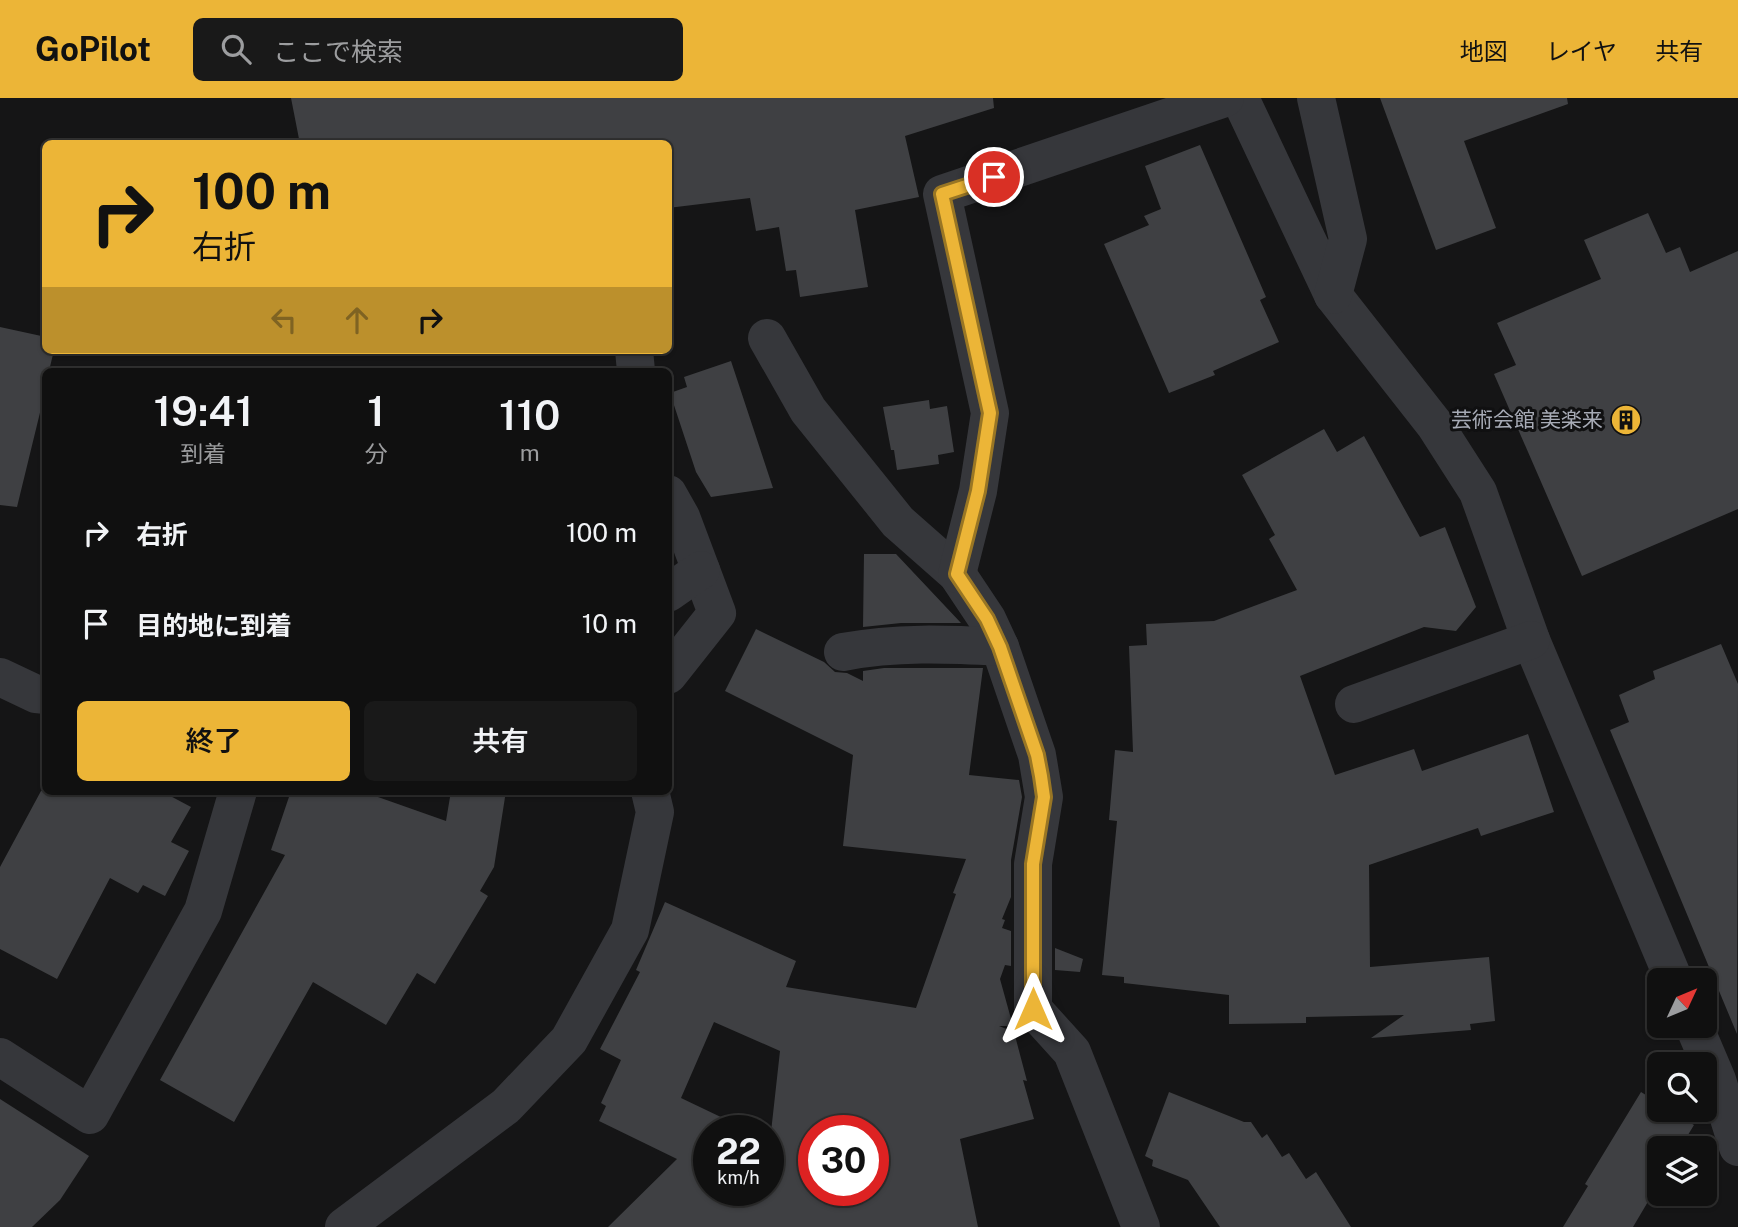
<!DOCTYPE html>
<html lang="ja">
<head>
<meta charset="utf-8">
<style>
  :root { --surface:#101010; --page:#191919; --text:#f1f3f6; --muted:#9c9d9f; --line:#303030; --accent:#ecb537 }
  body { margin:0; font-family:"Public Sans","Noto Sans JP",sans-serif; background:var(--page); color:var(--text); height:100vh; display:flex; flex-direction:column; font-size:26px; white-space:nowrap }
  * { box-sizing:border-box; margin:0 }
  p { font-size:23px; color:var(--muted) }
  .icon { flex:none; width:38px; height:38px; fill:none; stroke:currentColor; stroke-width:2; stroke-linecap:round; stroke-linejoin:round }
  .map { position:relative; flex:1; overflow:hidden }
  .panel { position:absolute; left:42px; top:270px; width:630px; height:427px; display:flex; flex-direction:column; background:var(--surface); border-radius:10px; box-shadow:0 2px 5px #0004,0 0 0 2px var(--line) }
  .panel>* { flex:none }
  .hud { position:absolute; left:42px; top:42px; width:630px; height:214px; border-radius:10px; box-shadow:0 2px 5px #0004,0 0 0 2px var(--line); background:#ecb537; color:#111; overflow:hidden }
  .needle { width:46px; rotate:46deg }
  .fabs { position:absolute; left:1647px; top:870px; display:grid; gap:14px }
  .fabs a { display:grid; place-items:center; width:70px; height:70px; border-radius:10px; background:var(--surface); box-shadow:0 2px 5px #0004,0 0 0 2px var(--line); font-size:35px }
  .speed { position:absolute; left:693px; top:1017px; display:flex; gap:14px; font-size:35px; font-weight:700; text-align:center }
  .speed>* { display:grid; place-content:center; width:91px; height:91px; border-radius:50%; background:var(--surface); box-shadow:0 2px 5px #0004,0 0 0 2px var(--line); line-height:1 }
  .speed small { font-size:18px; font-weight:400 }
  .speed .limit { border:10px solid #d22; background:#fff; color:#111 }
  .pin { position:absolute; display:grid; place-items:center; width:60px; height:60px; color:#fff; margin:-30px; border:4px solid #fff; border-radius:50%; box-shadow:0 2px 7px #0007 }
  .me { position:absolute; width:77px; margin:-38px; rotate:0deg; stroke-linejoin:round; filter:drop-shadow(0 0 5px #0008) }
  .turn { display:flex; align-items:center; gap:24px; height:147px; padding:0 35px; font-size:32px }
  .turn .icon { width:91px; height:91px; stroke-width:2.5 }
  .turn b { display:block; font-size:49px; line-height:60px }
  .lanes { display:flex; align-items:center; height:66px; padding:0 35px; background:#0003; justify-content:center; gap:35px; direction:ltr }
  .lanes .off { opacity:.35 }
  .eta { display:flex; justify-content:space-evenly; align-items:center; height:119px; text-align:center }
  .eta b { font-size:42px; font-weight:600; line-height:49px }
  .action { display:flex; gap:14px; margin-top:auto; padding:14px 35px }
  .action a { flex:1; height:80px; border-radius:10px; background:var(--accent); color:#111; font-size:28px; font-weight:600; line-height:80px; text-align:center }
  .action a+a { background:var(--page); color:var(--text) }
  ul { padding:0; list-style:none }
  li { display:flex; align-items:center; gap:21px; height:91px; padding:0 35px }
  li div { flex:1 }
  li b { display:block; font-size:26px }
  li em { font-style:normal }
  header { display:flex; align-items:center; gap:42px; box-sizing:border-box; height:98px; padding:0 35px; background:var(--accent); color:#111 }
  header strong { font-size:33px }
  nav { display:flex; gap:38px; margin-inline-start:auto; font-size:24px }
  .search { width:490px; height:63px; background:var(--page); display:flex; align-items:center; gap:18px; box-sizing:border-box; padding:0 24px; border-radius:10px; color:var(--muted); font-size:26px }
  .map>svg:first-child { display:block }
</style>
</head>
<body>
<header>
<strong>GoPilot</strong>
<div class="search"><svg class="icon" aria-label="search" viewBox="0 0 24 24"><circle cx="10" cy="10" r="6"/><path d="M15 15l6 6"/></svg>ここで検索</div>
<nav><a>地図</a><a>レイヤ</a><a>共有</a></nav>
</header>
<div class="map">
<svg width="1738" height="1129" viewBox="0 0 1738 1129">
  <rect width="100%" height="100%" fill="#151516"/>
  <g fill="#3f4043" fill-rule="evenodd">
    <polygon points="291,0 993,0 994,10 905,38 919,99 855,112 868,189 800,199 796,172 786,173 779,129 756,133 750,100 668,110 668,46 300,46"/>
    <polygon points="1380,0 1567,0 1568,6 1464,43 1496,130 1436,152"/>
    <polygon points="1200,47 1266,199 1260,202 1279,244 1213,273 1215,277 1169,295 1104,146 1149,127 1144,118 1161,111 1145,68"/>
    <polygon points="1648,115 1666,155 1680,149 1690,174 1738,153 1738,411 1582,478 1494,276 1516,267 1497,225 1601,181 1584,142"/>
    <polygon points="0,229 46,239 46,252 54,252 49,273 46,273 46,290 17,409 0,407"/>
    <polygon points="731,263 773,390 711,399 696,374 670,295 687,289 684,279"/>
    <polygon points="929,302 930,311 947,308 954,354 938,357 939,366 897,372 894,352 891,352 883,309"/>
    <polygon points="1324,331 1337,354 1364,338 1420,439 1445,429 1476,509 1456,533 1424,529 1300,578 1335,677 1414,651 1422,673 1528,636 1554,714 1481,738 1478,730 1369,767 1370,869 1489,859 1495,923 1470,926 1471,932 1371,940 1404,917 1306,919 1306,925 1229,926 1229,897 1124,885 1124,879 1102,877 1117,723 1109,722 1115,652 1133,654 1129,548 1147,547 1146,526 1214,523 1297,492 1269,441 1275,437 1242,377"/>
    <polygon points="864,456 896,456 961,525 901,525 863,529"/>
    <path d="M756 531 824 564 835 574 847 575 863 583V573L884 570H983L969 677 1019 682 1022 699 1011 762V799L1002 821 1005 822 1002 830 1011 833V868L1005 867 1000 881 1013 928H999L1014 934 1027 983 1023 982 1034 1021 960 1041 978 1129H608L677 1061 599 1023 606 1008 601 1005 621 962 600 951 640 874 636 872 665 804 796 863 786 889 916 910 956 796 953 795 966 761 843 748 853 657 725 593ZM714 924 780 953 770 1043 768 1042V1092H709V1032H748L681 1000ZM814 1032H873V1092H814Z"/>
    <polygon points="1721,546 1738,586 1737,936 1610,632 1629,624 1619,597 1655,581 1653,573"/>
    <polygon points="41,693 161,693 191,709 171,744 189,753 165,798 143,787 138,795 110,780 57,881 0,851 0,769"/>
    <polygon points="291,693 361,693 446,723 451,693 506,693 494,769 480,793 488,798 435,886 417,875 386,927 313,884 234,1024 160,982 285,757 271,752"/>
    <polygon points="1055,850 1083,861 1080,874 1055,872"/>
    <polygon points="1169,994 1244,1024 1251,1024 1262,1040 1267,1036 1282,1059 1289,1055 1306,1081 1316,1074 1351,1129 1220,1129 1188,1082 1152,1068 1153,1062 1145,1058"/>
    <polygon points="1641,994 1659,1005 1659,1012 1669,1012 1694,1027 1680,1050 1659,1050 1659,1085 1633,1129 1563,1129 1588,1088 1585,1086"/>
    <polygon points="0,1001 89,1058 60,1102 32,1129 0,1129"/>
  </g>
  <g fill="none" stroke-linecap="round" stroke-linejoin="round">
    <g stroke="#36373b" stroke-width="38">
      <polyline points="1240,0 1333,197 1435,327 1478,394 1531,542 1674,882"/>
      <polyline points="1316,0 1348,141 1333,197"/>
      <polyline points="767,240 808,312 898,424 957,476 987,521 1000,549 1037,657 1044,699 1033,766 1033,911 1072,954 1141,1129"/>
      <polyline points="634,252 636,273"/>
      <polyline points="668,396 681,419 717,515 668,577"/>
      <polyline points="957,476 978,393 990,315 942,96 1225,0"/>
      <polyline points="668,495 701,472"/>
      <path d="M843 554C896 544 947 546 1000 549"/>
      <polyline points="0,579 36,596 46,597"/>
      <polyline points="1354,606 1531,542"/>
      <polyline points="1694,928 1717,982 1738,1049"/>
      <polyline points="0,959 90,1017 203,813 238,693"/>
      <polyline points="344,1129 506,1008 569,942 630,832 655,714 650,693"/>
    </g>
  </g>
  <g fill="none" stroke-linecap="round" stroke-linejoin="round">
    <g stroke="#997624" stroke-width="18">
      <polyline id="route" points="994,79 942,96 990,315 978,393 957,476 987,521 1000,549 1037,657 1041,678 1044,699 1033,766 1033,911"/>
    </g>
    <use href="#route" stroke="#ecb537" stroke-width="12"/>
  </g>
  <defs>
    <g id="building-disc" transform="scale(1.575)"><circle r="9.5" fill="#ecb537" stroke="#101011"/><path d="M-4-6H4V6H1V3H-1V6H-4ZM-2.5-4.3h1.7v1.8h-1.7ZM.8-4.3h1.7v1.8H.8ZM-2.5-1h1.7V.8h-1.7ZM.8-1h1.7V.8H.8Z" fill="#111"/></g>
  </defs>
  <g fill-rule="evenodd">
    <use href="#building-disc" x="1626" y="322"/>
  </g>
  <g text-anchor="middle" stroke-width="6" stroke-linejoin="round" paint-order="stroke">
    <g font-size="21" fill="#a7abb6" stroke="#101011" text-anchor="end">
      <text x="1603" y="329">芸術会館 美楽来</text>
    </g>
  </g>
</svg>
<div class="fabs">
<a><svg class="needle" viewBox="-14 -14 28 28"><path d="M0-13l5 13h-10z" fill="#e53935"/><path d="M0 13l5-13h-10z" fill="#9c9d9f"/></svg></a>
<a><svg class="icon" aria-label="search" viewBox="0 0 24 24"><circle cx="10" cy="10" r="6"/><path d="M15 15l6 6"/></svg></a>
<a><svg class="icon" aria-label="layers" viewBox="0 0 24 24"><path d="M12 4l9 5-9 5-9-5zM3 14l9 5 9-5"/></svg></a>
</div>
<div class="speed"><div>22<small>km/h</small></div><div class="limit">30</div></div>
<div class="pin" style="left:994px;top:79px;background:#d93025"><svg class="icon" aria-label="arrive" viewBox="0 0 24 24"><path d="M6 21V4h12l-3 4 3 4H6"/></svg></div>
<svg class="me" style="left:1033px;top:911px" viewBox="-20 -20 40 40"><path d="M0-17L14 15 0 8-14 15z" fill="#ecb537" stroke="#fff" stroke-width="4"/></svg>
<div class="hud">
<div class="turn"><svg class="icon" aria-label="right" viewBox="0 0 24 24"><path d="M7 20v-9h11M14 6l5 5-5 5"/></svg><div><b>100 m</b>右折</div></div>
<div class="lanes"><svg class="icon off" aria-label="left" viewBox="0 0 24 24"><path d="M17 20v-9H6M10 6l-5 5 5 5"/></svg><svg class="icon off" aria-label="ahead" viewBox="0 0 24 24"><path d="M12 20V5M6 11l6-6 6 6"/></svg><svg class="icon" aria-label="right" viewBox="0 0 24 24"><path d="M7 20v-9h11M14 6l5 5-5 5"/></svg></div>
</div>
<section class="panel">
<div class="eta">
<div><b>19:41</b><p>到着</p></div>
<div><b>1</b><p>分</p></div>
<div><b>110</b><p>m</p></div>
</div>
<ul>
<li><svg class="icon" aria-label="right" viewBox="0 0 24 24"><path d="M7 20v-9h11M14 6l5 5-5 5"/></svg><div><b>右折</b></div><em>100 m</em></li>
<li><svg class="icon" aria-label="arrive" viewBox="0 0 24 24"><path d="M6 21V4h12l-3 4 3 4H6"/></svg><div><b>目的地に到着</b></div><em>10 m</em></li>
</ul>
<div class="action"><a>終了</a><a>共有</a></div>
</section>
</div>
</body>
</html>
